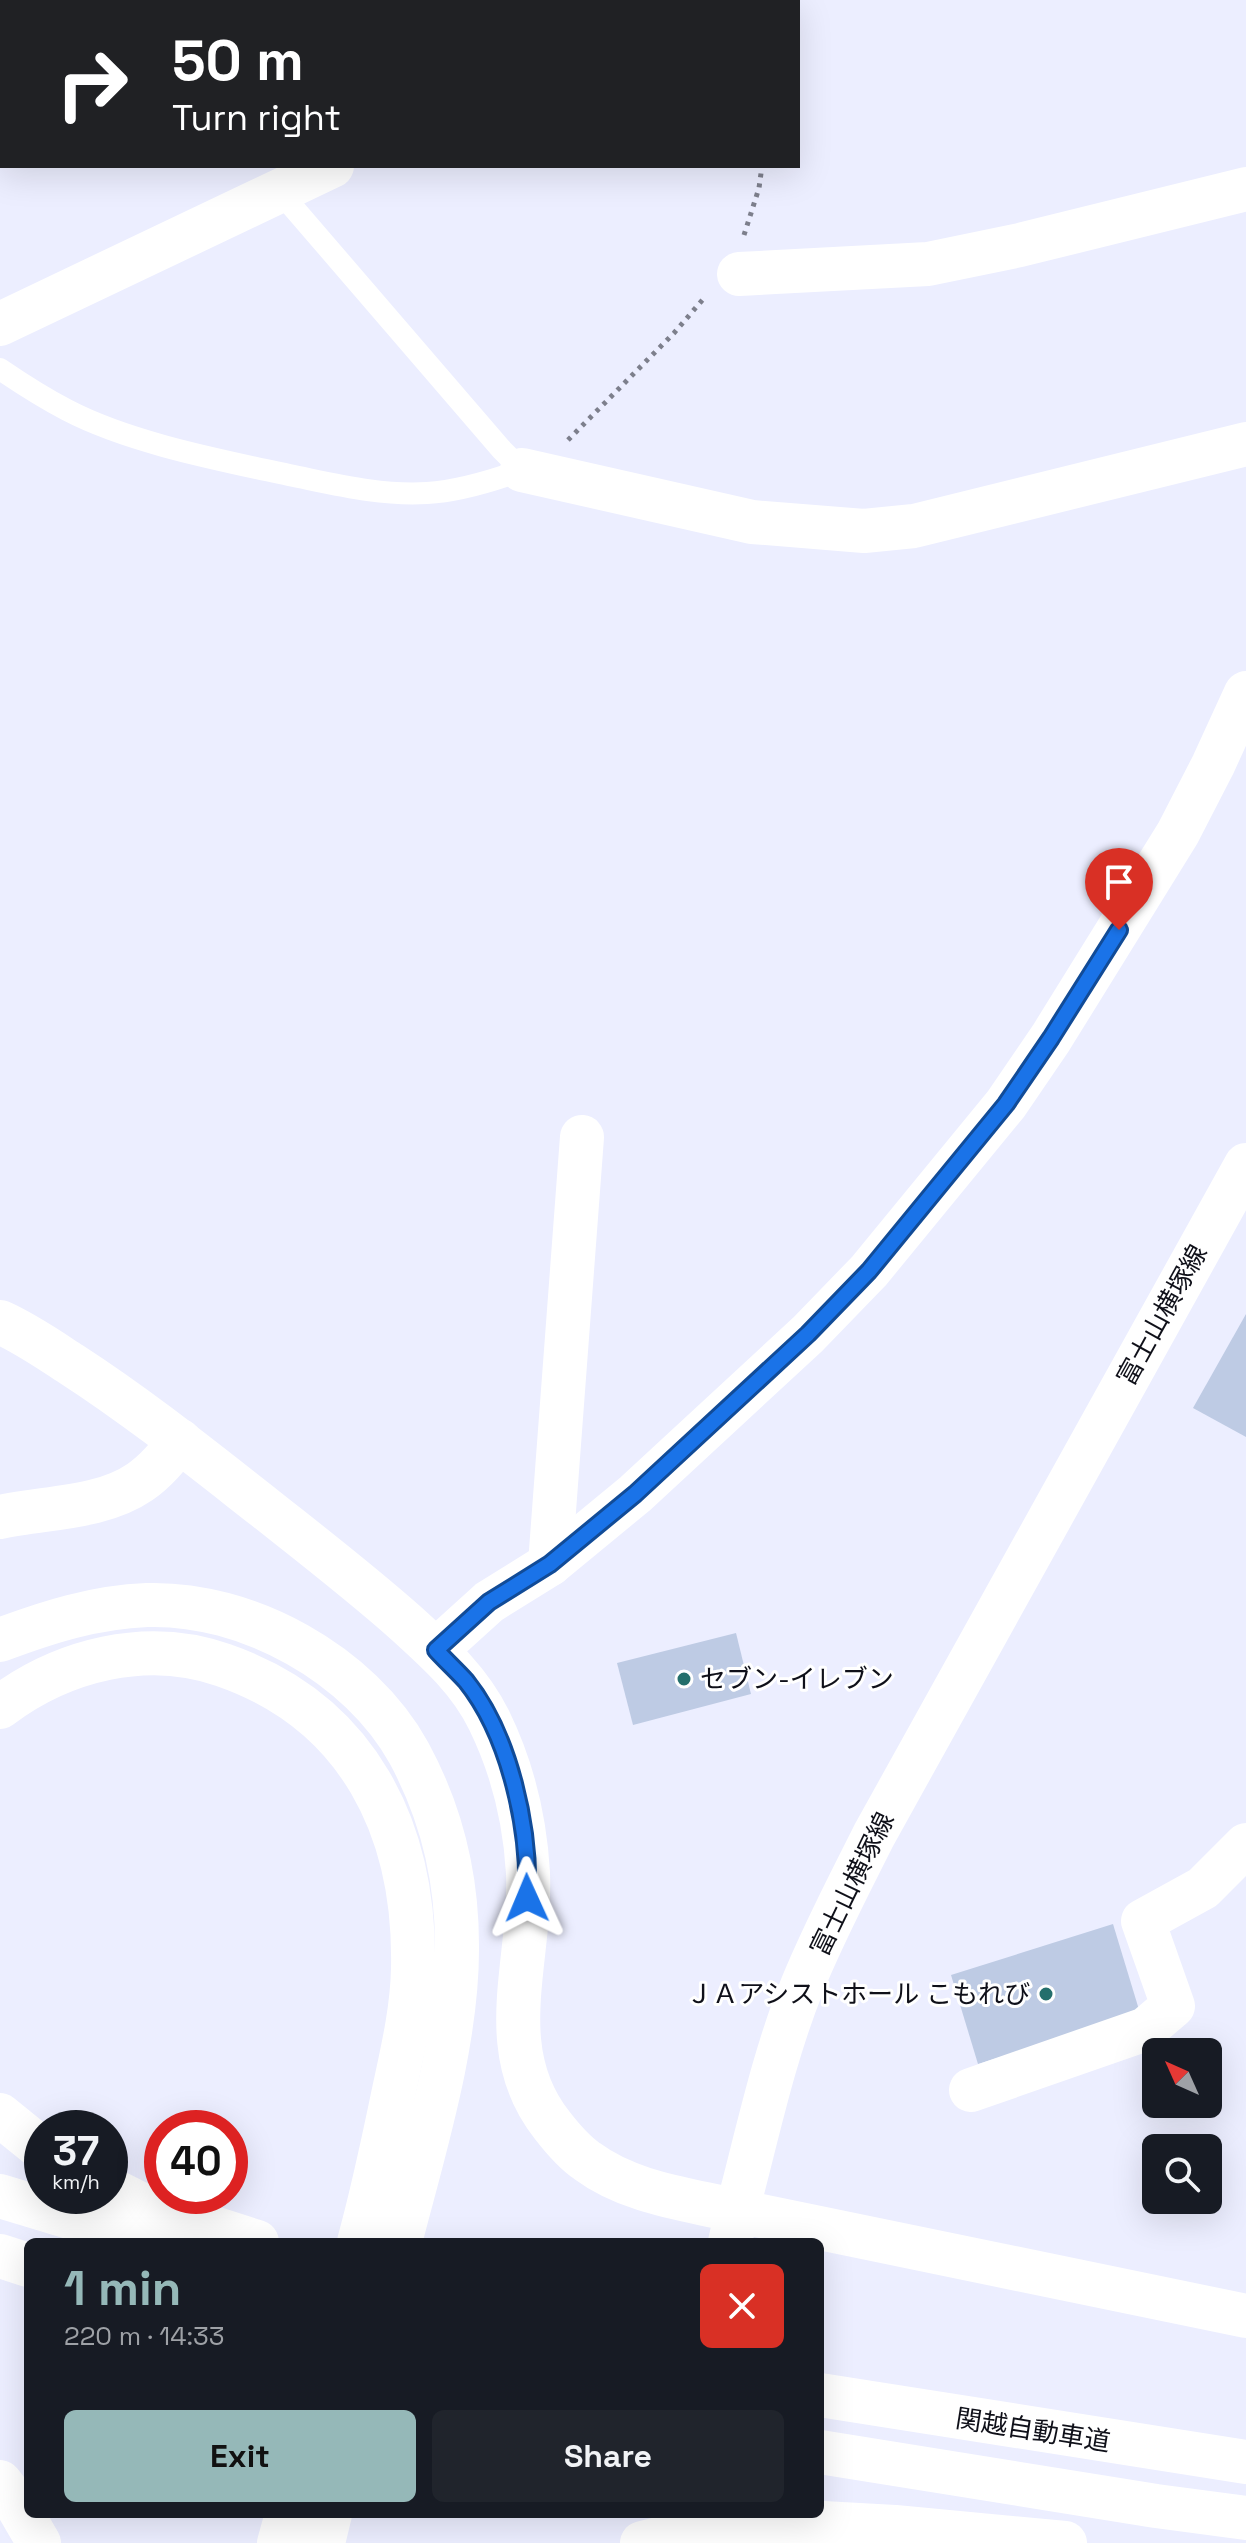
<!DOCTYPE html>
<html lang="en">
<head>
<meta charset="utf-8">
<style>
  :root { --surface:#171b24; --page:#20242c; --text:#f1f3f6; --muted:#9ea1a6; --accent:#95b8b8 }
  body { margin:0; font-family:"Space Grotesk","Noto Sans JP",sans-serif; background:var(--page); color:var(--text); height:100vh; display:flex; flex-direction:column; font-size:30px; white-space:nowrap }
  * { box-sizing:border-box; margin:0 }
  p { font-size:26px; color:var(--muted) }
  .icon { flex:none; width:44px; height:44px; fill:none; stroke:currentColor; stroke-width:2; stroke-linecap:round; stroke-linejoin:round }
  .map { position:relative; flex:1; overflow:hidden }
  .side { position:absolute; left:24px; top:2238px; width:800px; height:280px; display:flex; flex-direction:column; background:var(--surface); border-radius:12px; box-shadow:0 8px 32px #0002 }
  .side>* { flex:none }
  .banner { position:absolute; left:0px; top:0px; width:800px; height:168px; box-shadow:0 8px 32px #0002; background:#202124; color:#fff; overflow:hidden }
  .needle { width:52px; rotate:315deg }
  .controls { position:absolute; left:1142px; top:2038px; display:grid; gap:16px }
  .controls a { display:grid; place-items:center; width:80px; height:80px; border-radius:12px; background:var(--surface); box-shadow:0 8px 32px #0002; font-size:40px }
  .speed { position:absolute; left:24px; top:2110px; display:flex; gap:16px; font-size:40px; font-weight:700; text-align:center }
  .speed>* { display:grid; place-content:center; width:104px; height:104px; border-radius:50%; background:var(--surface); box-shadow:0 8px 32px #0002; line-height:1 }
  .speed small { font-size:20px; font-weight:400 }
  .speed .limit { border:12px solid #d22; background:#fff; color:#111 }
  .pin { position:absolute; display:grid; place-items:center; width:68px; height:68px; color:#fff; margin:-82px -34px; border-radius:50% 50% 50% 0; rotate:-45deg; box-shadow:0 0 8px #0007 }
  .pin .icon { rotate:45deg }
  .me { position:absolute; width:88px; margin:-44px; rotate:359deg; stroke-linejoin:round; filter:drop-shadow(0 0 6px #0008) }
  .turn { display:flex; align-items:center; gap:28px; height:168px; padding:0 40px; font-size:36px }
  .turn .icon { width:104px; height:104px; stroke-width:2.5 }
  .turn b { display:block; font-size:56px; line-height:68px }
  .round { display:grid; place-items:center; flex:none; width:84px; height:84px; border-radius:12px; background:var(--page) }
  .overview { display:flex; align-items:center; justify-content:space-between; height:136px; padding:0 40px }
  h1 { font-size:48px; font-weight:700; line-height:60px; color:var(--accent) }
  .button { display:flex; gap:16px; margin-top:auto; padding:16px 40px }
  .button a { flex:1; height:92px; border-radius:12px; background:var(--accent); color:#111; font-size:32px; font-weight:700; line-height:92px; text-align:center }
  .button a+a { background:var(--page); color:var(--text) }
  .map>svg:first-child { display:block }
</style>
</head>
<body>
<div class="map">
<svg width="1246" height="2543" viewBox="0 0 1246 2543">
  <rect width="100%" height="100%" fill="#eceeff"/>
  <g fill="#becbe4">
    <polygon points="1246,1314 1246,1437 1193,1408"/>
    <polygon points="736,1633 751,1694 633,1725 617,1663"/>
    <polygon points="1113,1924 1140,2013 978,2064 951,1975"/>
  </g>
  <g fill="none" stroke-linecap="round" stroke-linejoin="round">
    <g stroke="#7d7f8c" stroke-width="5" stroke-dasharray="4 6" stroke-linecap="butt">
      <polyline points="506,0 508,2"/>
      <polyline points="744,235 759,188 762,166"/>
      <polyline points="568,440 674,333 705,297"/>
    </g>
    <g stroke="#fff" stroke-width="22">
      <polyline points="611,2 614,0"/>
      <polyline points="787,2 788,0"/>
      <path d="M0 369C22 384 44 398 67 410 130 443 220 460 289 475 334 484 381 496 427 493 460 491 492 481 522 470L502 450 279 191"/>
    </g>
    <g stroke="#fff" stroke-width="44">
      <polyline points="192,0 194,2"/>
      <polyline points="739,274 928,264 1020,245 1246,189"/>
      <polyline points="0,324 332,166"/>
      <polyline points="522,470 752,522 864,531 914,526 1246,444"/>
      <path d="M0 1517C45 1507 101 1509 140 1482 156 1471 168 1456 180 1441"/>
      <polyline points="550,1564 582,1137"/>
      <polyline points="436,1650 489,1602 550,1564 635,1494 808,1334 869,1271 1006,1104 1051,1038 1178,833 1213,765 1246,693"/>
      <polyline points="971,2090 1146,2029 1173,2006 1143,1921 1203,1888 1246,1845"/>
    </g>
    <path stroke="#fff" stroke-width="44" d="M0 1322C25 1333 48 1349 71 1364 139 1408 201 1458 265 1508 313 1546 361 1583 407 1624 439 1653 470 1681 489 1720 512 1767 525 1820 528 1873 532 1960 491 2048 552 2125 562 2138 574 2152 587 2161 630 2193 687 2199 737 2211L730 2242"/>
    <path stroke="#fff" stroke-width="44" d="M1246 1165 874 1835C849 1885 823 1934 802 1986 773 2058 757 2136 737 2211L1246 2316"/>
    <g stroke="#fff" stroke-width="44">
      <path d="M0 1640C48 1622 95 1607 147 1605 247 1602 360 1664 409 1753 441 1812 457 1878 457 1945 458 2041 424 2149 400 2242"/>
      <path d="M0 1707C62 1660 147 1638 223 1665 359 1712 416 1830 413 1969 412 2014 401 2057 392 2100 382 2148 372 2195 359 2242"/>
      <polyline points="0,2115 42,2149"/>
      <polyline points="110,2189 142,2205 257,2242"/>
      <polyline points="0,2196 152,2242"/>
      <polyline points="0,2256 28,2265"/>
      <polyline points="820,2395 1246,2462"/>
      <polyline points="820,2452 1156,2506 1246,2518"/>
      <polyline points="0,2482 14,2500 39,2543"/>
      <polyline points="279,2543 287,2514"/>
      <polyline points="323,2543 330,2514"/>
      <polyline points="642,2543 690,2531 751,2522 823,2523 895,2527 1065,2543"/>
    </g>
  </g>
  <g fill="none" stroke-linecap="round" stroke-linejoin="round">
    <g stroke="#114b97" stroke-width="20">
      <path id="route" d="M527 1898C530 1829 510 1736 466 1681 456 1670 445 1660 436 1650L489 1602 550 1564 635 1494 808 1334 869 1271 1006 1104 1051 1038 1119 930"/>
    </g>
    <use href="#route" stroke="#1a73e8" stroke-width="14"/>
  </g>
  <g fill="#246f6c" stroke="#fff" stroke-width="3">
    <circle cx="684" cy="1679" r="8"/>
    <circle cx="1046" cy="1994" r="8"/>
  </g>
  <g text-anchor="middle" stroke-width="6" stroke-linejoin="round" paint-order="stroke">
    <g font-size="26" fill="#0f1019" stroke="#fff">
      <text transform="translate(1162 1315) rotate(-61)" y="9">富士山横塚線</text>
      <text transform="translate(852 1884) rotate(-64)" y="9">富士山横塚線</text>
      <text transform="translate(1033 2430) rotate(9)" y="9">関越自動車道</text>
    </g>
    <g font-size="26" fill="#0f1019" stroke="#fff" text-anchor="start">
      <text x="700" y="1688">セブン-イレブン</text>
      <text x="1030" y="2003" text-anchor="end">ＪＡアシストホール こもれび</text>
    </g>
  </g>
</svg>
<div class="controls">
<a><svg class="needle" viewBox="-14 -14 28 28"><path d="M0-13l5 13h-10z" fill="#e53935"/><path d="M0 13l5-13h-10z" fill="#9ea1a6"/></svg></a>
<a><svg class="icon" aria-label="search" viewBox="0 0 24 24"><circle cx="10" cy="10" r="6"/><path d="M15 15l6 6"/></svg></a>
</div>
<div class="speed"><div>37<small>km/h</small></div><div class="limit">40</div></div>
<div class="pin" style="left:1119px;top:930px;background:#d93025"><svg class="icon" aria-label="arrive" viewBox="0 0 24 24"><path d="M6 21V4h12l-3 4 3 4H6"/></svg></div>
<svg class="me" style="left:527px;top:1898px" viewBox="-20 -20 40 40"><path d="M0-17L14 15 0 8-14 15z" fill="#1a73e8" stroke="#fff" stroke-width="4"/></svg>
<div class="banner">
<div class="turn"><svg class="icon" aria-label="right" viewBox="0 0 24 24"><path d="M7 20v-9h11M14 6l5 5-5 5"/></svg><div><b>50 m</b>Turn right</div></div>
</div>
<section class="side">
<div class="overview"><div><h1>1 min</h1><p>220 m · 14:33</p></div><a class="round" style="background:#d93025;color:#fff"><svg class="icon" aria-label="close" viewBox="0 0 24 24"><path d="M6 6l12 12M18 6L6 18"/></svg></a></div>
<div class="button"><a>Exit</a><a>Share</a></div>
</section>
</div>
</body>
</html>
